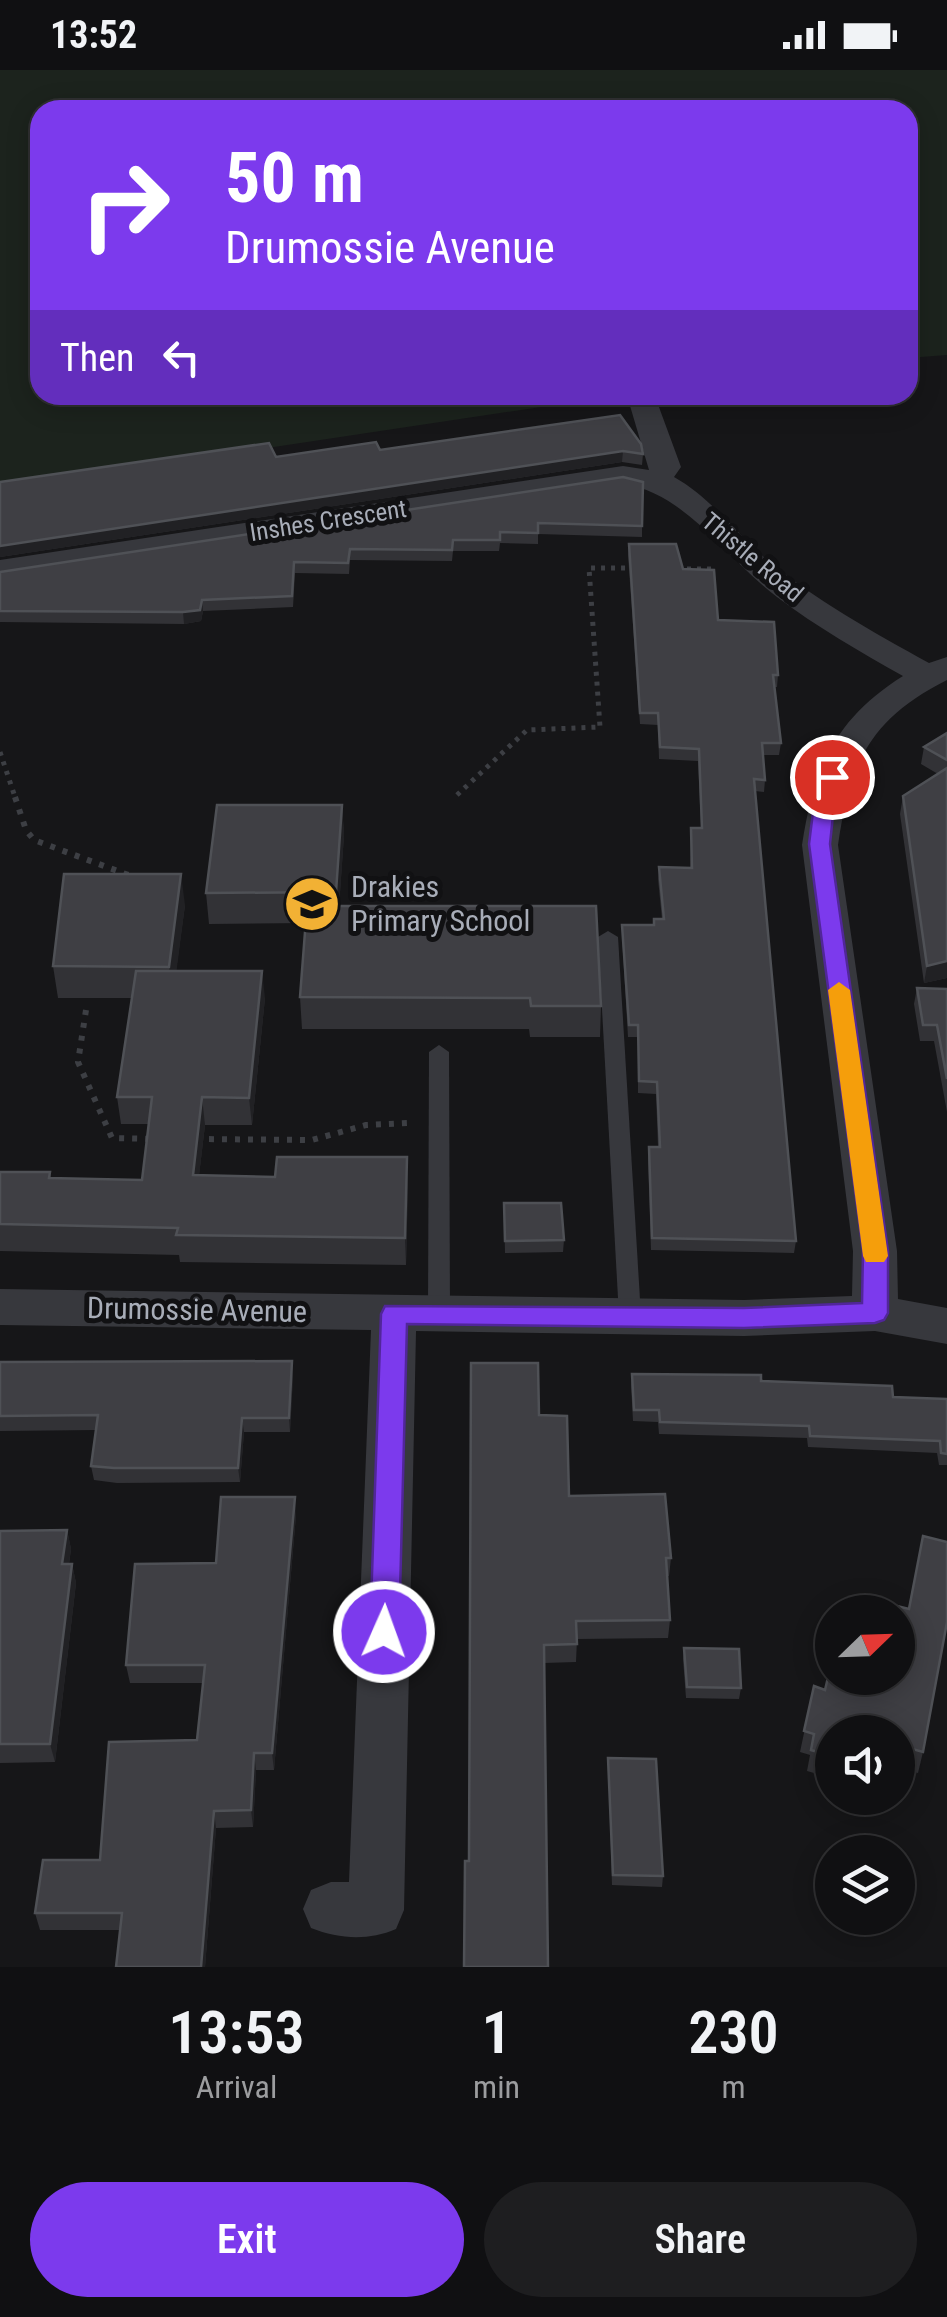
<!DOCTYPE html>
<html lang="en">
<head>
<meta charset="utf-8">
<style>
  :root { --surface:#101012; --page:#1e1e20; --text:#f1f3f6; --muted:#9c9d9f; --line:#303032; --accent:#7c3aed }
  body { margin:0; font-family:"Roboto Condensed",sans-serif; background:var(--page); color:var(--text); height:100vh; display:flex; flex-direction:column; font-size:38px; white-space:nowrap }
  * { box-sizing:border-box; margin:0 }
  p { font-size:32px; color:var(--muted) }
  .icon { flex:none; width:55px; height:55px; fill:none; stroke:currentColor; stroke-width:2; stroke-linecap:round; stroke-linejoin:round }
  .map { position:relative; height:1897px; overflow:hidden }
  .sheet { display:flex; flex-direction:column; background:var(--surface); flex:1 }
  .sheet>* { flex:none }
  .top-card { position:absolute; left:30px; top:30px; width:888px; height:305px; border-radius:30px; box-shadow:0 5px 25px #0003,0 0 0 2px var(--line); background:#7c3aed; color:#fff; overflow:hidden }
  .needle { width:65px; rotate:67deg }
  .controls { position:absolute; left:815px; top:1525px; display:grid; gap:20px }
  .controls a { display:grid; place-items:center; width:100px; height:100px; border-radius:50%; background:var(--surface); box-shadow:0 5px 25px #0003,0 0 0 2px var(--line); font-size:50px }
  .pin { position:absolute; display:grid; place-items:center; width:85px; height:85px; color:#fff; margin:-42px; border:5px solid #fff; border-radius:50%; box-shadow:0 2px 10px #0007 }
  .me { position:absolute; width:110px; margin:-55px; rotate:2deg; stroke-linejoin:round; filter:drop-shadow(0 0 8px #0008) }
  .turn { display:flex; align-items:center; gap:35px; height:210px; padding:0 30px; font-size:45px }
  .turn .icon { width:130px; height:130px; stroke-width:2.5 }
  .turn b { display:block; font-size:70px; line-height:85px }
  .then { display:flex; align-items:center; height:95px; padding:0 30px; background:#0003; gap:20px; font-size:38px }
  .eta { display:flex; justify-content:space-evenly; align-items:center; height:170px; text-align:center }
  .eta b { font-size:60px; font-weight:600; line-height:70px }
  .button { display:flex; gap:20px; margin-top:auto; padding:20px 30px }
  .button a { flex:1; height:115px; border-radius:60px; background:var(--accent); color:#fff; font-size:40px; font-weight:600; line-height:115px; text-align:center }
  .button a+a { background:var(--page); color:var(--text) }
  .status { display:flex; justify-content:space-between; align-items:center; height:70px; padding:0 50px; background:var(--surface); direction:ltr }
  .status svg { height:28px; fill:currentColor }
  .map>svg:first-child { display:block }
</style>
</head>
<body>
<div class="status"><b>13:52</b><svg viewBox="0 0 49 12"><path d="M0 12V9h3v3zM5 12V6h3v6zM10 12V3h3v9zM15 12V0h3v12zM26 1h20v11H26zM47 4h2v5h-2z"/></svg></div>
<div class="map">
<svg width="947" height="1897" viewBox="0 0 947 1897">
  <rect width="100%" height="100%" fill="#161618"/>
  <polygon fill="#1c231d" points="0,0 947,0 947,285 908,288 908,40 40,40 40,325 621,325 0,418"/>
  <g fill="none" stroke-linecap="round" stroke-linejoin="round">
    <g stroke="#3d3f44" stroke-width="5" stroke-dasharray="4 6" stroke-linecap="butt">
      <polyline points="677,499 715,499"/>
      <polyline points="0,682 16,730"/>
      <polyline points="457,725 527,660 600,657 589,498 635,498"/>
    </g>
    <g stroke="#3d3f44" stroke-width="6" stroke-dasharray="5 8" stroke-linecap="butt">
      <polyline points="15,727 26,760 34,770 131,806"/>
      <polyline points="86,940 78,992 112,1068 154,1069"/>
      <polyline points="196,1069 312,1070 366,1055 407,1053"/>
    </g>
    <g fill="#37383d" fill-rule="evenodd">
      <polygon points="608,861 618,867 641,1246 638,1252 630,1255 622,1252 619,1246 598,867"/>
      <polygon points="439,975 449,982 450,1244 447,1250 439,1253 431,1250 428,1244 429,982"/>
    </g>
    <path fill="#37383d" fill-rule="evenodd" d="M631 325H653L656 329 681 397 674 407C710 427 735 462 766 489 815 530 873 562 929 593L947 587V610C870 649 850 692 838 775L897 1181 898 1229 947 1238V1274L875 1261 744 1266 416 1261 404 1840 396 1859C368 1871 339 1869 311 1858L303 1839 311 1820 331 1812H349L371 1260 0 1255V1219L744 1230 852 1226 853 1181 802 775C814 697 835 649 903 606 860 582 817 557 777 527 727 490 687 423 623 414L0 510V490L623 396 649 400 628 329Z"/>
  </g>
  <g fill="#323236">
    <polygon points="620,345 643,384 642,395 622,392 0,487 0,412 276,387 380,380"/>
    <polygon points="623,407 642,456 642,467 538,464 538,474 500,473 499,481 453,481 452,491 350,490 349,504 295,503 293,537 203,541 201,551 184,554 0,552 0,502"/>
    <polygon points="629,474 683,499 718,550 778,605 777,617 774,617 781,673 779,685 763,685 765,710 764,722 755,721 796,1171 794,1183 651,1180 648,1089 649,1077 658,1077 656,1024 638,1023 638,967 628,967 622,867 622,855 654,855 662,849 658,809 659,797 690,798 691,758 701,758 698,691 659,689 658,655 640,654 628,485"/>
    <polygon points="947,663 947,908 924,913 900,744 903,726 938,704 921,694 924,677"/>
    <polygon points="342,735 344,765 339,836 601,936 600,967 530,967 529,959 302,959 300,927 306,853 209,854 206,823"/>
    <polygon points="185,835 176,901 265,928 252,1055 205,1055 199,1105 408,1114 406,1195 180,1192 179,1185 0,1181 0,1102 50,1102 51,1108 142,1110 149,1054 121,1054 117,1027 132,928 58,928 53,896"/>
    <polygon points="917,918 947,919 947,1042 934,971 920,971 914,934"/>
    <polygon points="504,1133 564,1170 563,1182 505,1183"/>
    <polygon points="0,1292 293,1306 290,1362 244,1362 240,1412 117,1413 94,1410 91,1396 96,1360 0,1361"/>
    <polygon points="632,1304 761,1311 893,1327 947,1329 947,1395 939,1395 937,1383 808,1377 807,1368 659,1364 658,1352 633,1351 631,1315"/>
    <polygon points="539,1345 569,1426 671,1488 669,1506 667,1506 670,1550 668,1568 577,1569 576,1592 544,1593 469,1791"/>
    <polygon points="296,1445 274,1700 256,1700 253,1757 216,1758 205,1897 116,1897 120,1860 40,1860 35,1843 100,1790 197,1670 203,1613 130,1613 126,1595 216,1493"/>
    <polygon points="67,1460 71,1479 69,1494 72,1494 76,1513 55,1692 0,1693 0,1461"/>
    <polygon points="923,1466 923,1682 918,1703 898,1698 898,1662 832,1662 832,1708 807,1701 810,1685 800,1682 814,1616 825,1620 856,1610 908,1539"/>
    <polygon points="684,1578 741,1618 739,1629 686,1628 683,1589"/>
    <polygon points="608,1688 663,1806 662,1817 612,1815"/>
  </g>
  <g fill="#212124">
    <polygon points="623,381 622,392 0,487 0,476"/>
    <polygon points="202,530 203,541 201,551 184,554 183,542"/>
    <polygon points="342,735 344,765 338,853 336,822"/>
    <polygon points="181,804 185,835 173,928 169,897"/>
    <polygon points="947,891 947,908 924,913 927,896"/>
    <polygon points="262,901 265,928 252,1055 249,1028"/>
    <polygon points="202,1027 205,1055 196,1132 193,1105"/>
    <polygon points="407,1087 408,1114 406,1195 405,1168"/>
    <polygon points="292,1291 293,1306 290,1362 289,1348"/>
    <polygon points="242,1348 244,1362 240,1412 238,1398"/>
    <polygon points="295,1427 296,1445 274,1700 272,1683"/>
    <polygon points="67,1460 71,1479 66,1513 62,1494"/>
    <polygon points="72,1494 76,1513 55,1692 50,1674"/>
    <polygon points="254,1683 256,1700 253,1757 251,1740"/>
    <polygon points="214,1741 216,1758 205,1897 201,1897"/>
  </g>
  <g fill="#3f3f44" stroke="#4f5156" stroke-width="2.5">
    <polygon points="620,345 641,374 643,384 623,381 0,476 0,412 269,373 276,387 376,372 380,380"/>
    <polygon points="623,407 643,412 642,456 538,453 538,463 500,462 500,470 453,470 452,480 350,479 348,493 294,492 292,526 202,530 200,540 183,542 0,541 0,502"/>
    <polygon points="629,474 676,474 683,499 714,500 718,550 774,552 778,605 773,605 781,673 762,673 765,710 754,709 796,1171 652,1168 649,1077 660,1077 657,1012 639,1011 638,955 629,955 622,855 654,855 654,849 664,849 659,797 692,798 691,758 702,758 699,679 660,677 658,643 640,643"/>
    <polygon points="947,663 947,690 924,677"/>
    <polygon points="947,698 947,891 927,896 903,726"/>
    <polygon points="217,735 342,735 336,822 206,823"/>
    <polygon points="64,804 181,804 169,897 53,896"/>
    <polygon points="307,836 596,836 601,936 531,936 530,928 300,927"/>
    <polygon points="136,901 262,901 249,1028 202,1027 193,1105 275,1107 277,1087 407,1087 405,1168 176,1165 178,1158 0,1154 0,1102 50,1102 49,1108 142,1110 152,1027 117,1027"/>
    <polygon points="917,918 947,919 947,1009 937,955 923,955"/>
    <polygon points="504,1133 561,1133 564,1170 505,1171"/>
    <polygon points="292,1291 289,1348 242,1348 238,1398 114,1398 91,1396 98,1345 0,1346 0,1292"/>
    <polygon points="471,1293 538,1293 539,1345 567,1346 569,1426 665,1424 671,1488 666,1488 670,1550 576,1551 577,1574 544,1575 548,1897 464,1897 465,1791 469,1791"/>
    <polygon points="632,1304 761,1305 761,1311 892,1316 893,1327 947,1329 947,1384 941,1383 940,1371 810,1366 809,1356 660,1352 659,1340 634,1340"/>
    <polygon points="221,1427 295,1427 272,1683 254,1683 251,1740 214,1741 201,1897 116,1897 122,1843 35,1843 43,1790 100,1790 109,1672 197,1670 205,1595 126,1595 135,1494 216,1493"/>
    <polygon points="67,1460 62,1494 72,1494 50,1674 0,1674 0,1461"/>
    <polygon points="923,1466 947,1472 947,1552 923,1682 898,1675 898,1662 832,1662 832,1686 811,1680 814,1664 804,1661 814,1616 825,1620 829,1603 832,1604 832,1608 847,1608 856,1610 856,1608 898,1608 898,1542 871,1542 873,1530 909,1539"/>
    <polygon points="684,1578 739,1579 741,1618 687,1617"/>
    <polygon points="608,1688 656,1689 663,1806 613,1805"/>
  </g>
  <polygon fill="#7c3aed" stroke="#51269a" stroke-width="2.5" points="832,701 843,707 835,726 830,774 888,1181 888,1243 884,1250 875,1253 744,1258 407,1254 399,1562 395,1571 384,1575 374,1571 370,1562 381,1244 385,1236 744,1238 862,1233 863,1181 809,774 815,726 825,703"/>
  <polygon fill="#f59e0b" points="839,912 850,920 888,1186 884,1192 866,1192 863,1186 828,920"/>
  <defs>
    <g id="school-disc" transform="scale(2.875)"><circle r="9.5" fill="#f2b134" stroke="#111113"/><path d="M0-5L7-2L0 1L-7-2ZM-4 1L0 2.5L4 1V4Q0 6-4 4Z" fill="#111"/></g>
  </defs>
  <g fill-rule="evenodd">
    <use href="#school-disc" x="312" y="834"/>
  </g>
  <g text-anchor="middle" stroke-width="10" stroke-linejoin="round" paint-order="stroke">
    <g font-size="25" fill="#a8adb8" stroke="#111113">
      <text transform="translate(328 450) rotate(-9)" y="9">Inshes Crescent</text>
      <text transform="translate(753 487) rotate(40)" y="9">Thistle Road</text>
    </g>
    <g font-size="30" fill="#a8adb8" stroke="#111113" text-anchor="start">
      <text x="351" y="827">Drakies<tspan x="351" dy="34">Primary School</tspan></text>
    </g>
    <g font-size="30" fill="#a8adb8" stroke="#111113">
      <text transform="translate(197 1240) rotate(1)" y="10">Drumossie Avenue</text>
    </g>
  </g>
</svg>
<div class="controls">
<a><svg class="needle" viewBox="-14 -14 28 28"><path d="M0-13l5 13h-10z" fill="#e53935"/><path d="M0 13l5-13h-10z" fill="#9c9d9f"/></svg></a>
<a><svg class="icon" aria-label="sound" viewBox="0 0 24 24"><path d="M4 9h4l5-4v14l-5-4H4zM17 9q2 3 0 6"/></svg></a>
<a><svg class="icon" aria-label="layers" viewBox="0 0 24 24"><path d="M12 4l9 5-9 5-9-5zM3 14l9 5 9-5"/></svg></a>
</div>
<div class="pin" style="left:832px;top:707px;background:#d93025"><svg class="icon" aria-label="arrive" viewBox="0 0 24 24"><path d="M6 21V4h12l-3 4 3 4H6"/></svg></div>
<svg class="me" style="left:384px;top:1562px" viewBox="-20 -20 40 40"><circle r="17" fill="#7c3aed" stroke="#fff" stroke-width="3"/><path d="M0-11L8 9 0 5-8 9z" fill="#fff"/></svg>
<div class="top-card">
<div class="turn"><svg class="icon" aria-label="right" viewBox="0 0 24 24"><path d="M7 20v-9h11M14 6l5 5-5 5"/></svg><div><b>50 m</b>Drumossie Avenue</div></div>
<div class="then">Then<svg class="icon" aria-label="left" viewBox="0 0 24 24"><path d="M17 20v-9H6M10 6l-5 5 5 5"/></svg></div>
</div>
</div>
<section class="sheet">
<div class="eta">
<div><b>13:53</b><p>Arrival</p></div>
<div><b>1</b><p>min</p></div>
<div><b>230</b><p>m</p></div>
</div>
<div class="button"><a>Exit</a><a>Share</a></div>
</section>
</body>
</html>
